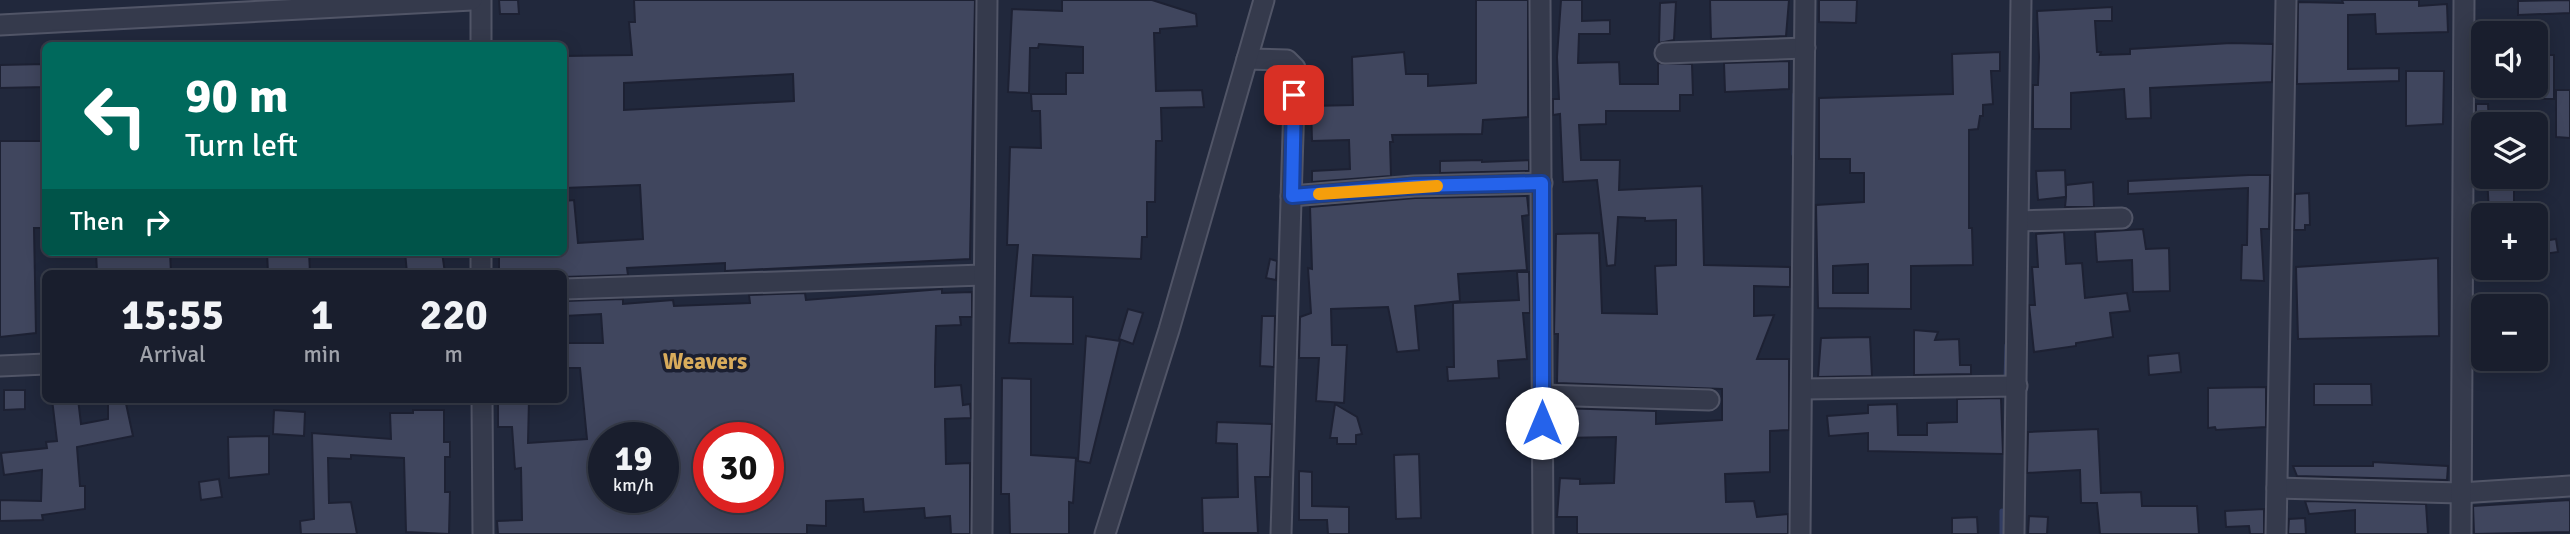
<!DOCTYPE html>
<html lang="en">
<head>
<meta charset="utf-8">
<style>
  :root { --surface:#191e2d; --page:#222735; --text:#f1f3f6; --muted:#9fa2aa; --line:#373c49 }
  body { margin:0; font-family:Signika,sans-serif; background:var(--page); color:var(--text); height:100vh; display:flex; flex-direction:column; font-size:26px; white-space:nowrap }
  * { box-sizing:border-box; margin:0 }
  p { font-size:23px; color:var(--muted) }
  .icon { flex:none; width:38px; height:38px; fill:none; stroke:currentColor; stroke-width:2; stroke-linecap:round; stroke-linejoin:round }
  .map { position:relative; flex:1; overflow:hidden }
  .panel { position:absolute; left:42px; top:270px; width:525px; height:133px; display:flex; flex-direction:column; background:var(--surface); border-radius:10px; box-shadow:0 4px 18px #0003,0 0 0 2px var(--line) }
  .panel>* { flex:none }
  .guide { position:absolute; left:42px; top:42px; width:525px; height:214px; border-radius:10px; box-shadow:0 4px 18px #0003,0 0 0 2px var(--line); background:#00695c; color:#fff; overflow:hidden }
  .tools { position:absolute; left:2471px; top:21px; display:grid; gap:14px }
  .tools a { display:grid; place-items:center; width:77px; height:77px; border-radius:10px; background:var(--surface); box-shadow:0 4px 18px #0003,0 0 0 2px var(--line); font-size:35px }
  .speed { position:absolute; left:588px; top:422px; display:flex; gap:14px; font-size:35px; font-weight:700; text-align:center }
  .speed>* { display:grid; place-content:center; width:91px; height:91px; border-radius:50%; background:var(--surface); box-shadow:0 4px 18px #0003,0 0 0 2px var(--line); line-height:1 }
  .speed small { font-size:18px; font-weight:400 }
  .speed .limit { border:10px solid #d22; background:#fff; color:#111 }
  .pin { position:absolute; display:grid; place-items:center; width:60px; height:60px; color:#fff; margin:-30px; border-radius:14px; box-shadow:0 4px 10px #0006 }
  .me { position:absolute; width:77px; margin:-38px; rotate:0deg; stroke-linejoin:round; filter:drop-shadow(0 0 5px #0008) }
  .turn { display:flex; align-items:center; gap:24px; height:147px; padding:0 28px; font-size:32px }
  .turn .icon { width:91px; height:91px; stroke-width:2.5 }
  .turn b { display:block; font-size:49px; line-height:60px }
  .then { display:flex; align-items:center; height:66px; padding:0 28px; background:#0003; gap:14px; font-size:26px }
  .eta { display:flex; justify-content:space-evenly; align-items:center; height:119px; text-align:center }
  .eta b { font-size:42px; font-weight:700; line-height:49px }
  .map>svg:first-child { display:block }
</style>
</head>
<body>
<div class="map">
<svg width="2570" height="534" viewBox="0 0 2570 534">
  <rect width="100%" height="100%" fill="#21283c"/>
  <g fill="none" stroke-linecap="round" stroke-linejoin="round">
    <g stroke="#323d62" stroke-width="5">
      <polyline points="1794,154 1795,94"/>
      <polyline points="2006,380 2007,345"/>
      <polyline points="2002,511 2002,534"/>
    </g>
  </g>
  <g fill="#40465e" stroke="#1d2133" stroke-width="2" fill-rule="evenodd">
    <polygon points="499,0 518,0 519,14 500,14"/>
    <path d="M634 0H975L970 259 725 271V263L627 268 628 275 564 277V273H499V252H564V201L574 200 578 243 643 239 640 185 564 188V56L632 55 629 22H635ZM793 74 794 101 624 110V83Z"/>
    <polygon points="1062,0 1152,0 1196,14 1197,26 1160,29 1160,33 1154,33 1156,91 1202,90 1204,107 1161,108 1162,141 1156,141 1155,202 1147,202 1147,237 1142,237 1141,259 1033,255 1031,296 1073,297 1073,344 1009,343 1018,245 1007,245 1010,147 1041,148 1040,111 1032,111 1031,94 1066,94 1066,73 1083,73 1083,47 1039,44 1038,48 1030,48 1029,93 1008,92 1012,9 1062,11"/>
    <polygon points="1476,0 1528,0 1528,117 1483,120 1482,134 1392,135 1393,142 1390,142 1391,176 1312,182 1312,171 1350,169 1349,140 1312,141 1311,106 1353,105 1352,57 1404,52 1406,74 1428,74 1428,86 1476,83"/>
    <polygon points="1561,0 1582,0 1582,21 1610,20 1610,34 1579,34 1578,63 1619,62 1620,84 1658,84 1658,63 1692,64 1693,95 1680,95 1680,111 1606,111 1606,124 1579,125 1581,160 1620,160 1619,190 1702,186 1704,265 1790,267 1790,287 1754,286 1754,316 1774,315 1757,359 1789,359 1789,430 1770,431 1770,472 1725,474 1726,502 1754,501 1757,517 1788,514 1788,534 1577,534 1577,517 1557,517 1560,478 1580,479 1580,484 1614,483 1616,437 1560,438 1558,408 1656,411 1656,424 1722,420 1722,389 1557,383 1558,334 1554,334 1556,234 1599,233 1602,313 1657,314 1655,266 1676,265 1676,220 1645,221 1645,218 1618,217 1615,265 1607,266 1597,180 1563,182 1560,114 1553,115 1553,99 1559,99 1557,57"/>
    <polygon points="1710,0 1789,0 1786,36 1711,39"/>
    <polygon points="1819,0 1857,0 1856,23 1819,22"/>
    <polygon points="2342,0 2419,0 2419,6 2447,4 2448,32 2376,34 2375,14 2348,15 2348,69 2399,68 2399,81 2297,84 2298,2 2343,3"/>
    <polygon points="2570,0 2570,13 2518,15 2518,1"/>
    <polygon points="1676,2 1674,40 1659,43 1660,3"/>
    <polygon points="2112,7 2112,21 2095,21 2097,52 2101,52 2100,55 2130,54 2130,49 2231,43 2273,44 2272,82 2150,88 2151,118 2126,119 2124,89 2071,93 2071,129 2033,129 2033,85 2038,85 2039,57 2037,11"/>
    <path d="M2000 52V71H1991L1993 104 1983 105V116H1980L1978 129 1969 130V228H1972L1973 265 1911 266V309L1818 308 1816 205 1864 202V173H1850V159H1819V98L1953 94 1952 54ZM1868 264V293H1833V266Z"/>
    <rect x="2536" y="55" width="18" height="44"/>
    <polygon points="1789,61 1789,89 1725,92 1724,63"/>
    <polygon points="46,64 46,87 0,88 0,65"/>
    <polygon points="2406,71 2444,71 2443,124 2406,126"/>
    <polygon points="2556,90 2570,90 2570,138 2556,137"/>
    <polygon points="2476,104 2488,104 2489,124 2476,124"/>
    <polygon points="0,141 46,141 46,228 34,228 36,333 0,337"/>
    <polygon points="1482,160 1482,162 1529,160 1529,171 1440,173 1440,161"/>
    <polygon points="2065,170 2066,197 2066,185 2093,182 2094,207 2065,207 2066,197 2038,200 2036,171"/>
    <polygon points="2249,175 2270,175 2269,229 2261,229 2264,281 2241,280 2242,245 2247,245 2248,188 2128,194 2128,181"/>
    <polygon points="2487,177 2514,177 2514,211 2489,212"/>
    <polygon points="2309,193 2310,225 2305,225 2305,230 2294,230 2295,194"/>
    <polygon points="1527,196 1529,215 1522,216 1527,270 1458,274 1460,301 1415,306 1419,350 1397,352 1388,307 1331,309 1332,345 1347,345 1344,403 1316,401 1319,358 1299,358 1300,317 1311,313 1308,268 1312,269 1310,207 1415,198"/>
    <polygon points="2143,229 2146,249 2169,248 2170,291 2133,292 2132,260 2097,262 2095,232"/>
    <polygon points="2064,232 2066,264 2082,263 2085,298 2127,293 2130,311 2110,313 2113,337 2076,343 2076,346 2034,352 2029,305 2035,305 2032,267 2038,267 2036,234"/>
    <polygon points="2556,239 2558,252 2536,255 2536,242"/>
    <polygon points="96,252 170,252 171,273 97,273"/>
    <polygon points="267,252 309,252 310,273 268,273"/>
    <polygon points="405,252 442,252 445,273 407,273"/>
    <polygon points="2438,258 2439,336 2298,339 2296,267"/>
    <polygon points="1270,259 1277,261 1276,280 1266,278"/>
    <polygon points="1517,272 1529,272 1530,313 1523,313 1527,359 1498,361 1499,378 1448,381 1447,367 1454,367 1453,303 1519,300"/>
    <path d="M942 289V293L972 292V317H960L961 325 936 326 935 367V387L961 385 963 405 970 404 971 418 945 419 946 464 970 463V534H951L950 516 925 518 924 508 864 512 863 499 826 501V526L807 525V534H498L497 521 522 520 521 468 515 469 512 427H498V399H529L528 443 587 439 580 368H564V343H603L601 314 564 316V301L623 299V304L673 300 674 306 750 303 749 295 805 293 806 300ZM604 438H663V497H633V503H604ZM709 438H768V497H709Z"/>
    <polygon points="1128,309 1143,313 1133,344 1119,339"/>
    <polygon points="1262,316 1275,316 1274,367 1260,366"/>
    <polygon points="1914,330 1938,332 1935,340 1959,339 1960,365 1971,365 1971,374 1914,375"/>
    <polygon points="1086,336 1120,341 1090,463 1078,461"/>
    <polygon points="1870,337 1872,376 1818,377 1821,338"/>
    <polygon points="2179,353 2181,372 2149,375 2148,356"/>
    <polygon points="1002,378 1031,379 1031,455 1076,458 1073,503 1069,502 1069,534 1010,534 1009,494 1001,494"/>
    <polygon points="2314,384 2371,384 2372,405 2314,405"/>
    <polygon points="2266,387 2266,427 2216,430 2215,427 2208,428 2208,388"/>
    <polygon points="4,390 25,390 25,409 4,410"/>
    <polygon points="2001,398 2003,454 1868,451 1868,433 1829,436 1827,416 1868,413 1868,405 1897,404 1898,435 1927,435 1927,423 1957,422 1957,399"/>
    <polygon points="52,399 78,399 81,424 108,419 108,399 125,399 133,436 77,447 80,486 85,486 85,509 42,515 43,520 0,521 0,500 41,501 42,470 4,475 1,453 47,448 46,442 57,441"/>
    <polygon points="1335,404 1357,417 1362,434 1356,435 1356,444 1337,444 1337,438 1330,438"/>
    <polygon points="274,410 305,412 304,436 273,434"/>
    <polygon points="413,410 444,410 444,442 450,442 450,457 445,457 445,492 450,492 449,534 406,532 404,458 351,455 351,459 328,458 329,503 351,502 357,534 301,534 300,521 314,519 312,433 391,439 390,413 413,413"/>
    <polygon points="1217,422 1272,424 1270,477 1255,477 1258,533 1203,533 1202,498 1238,497 1237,444 1216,443"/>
    <polygon points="2098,429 2101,493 2141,492 2142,506 2197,506 2199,534 2100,534 2097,503 2081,503 2080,470 2027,473 2028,432"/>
    <polygon points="269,436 269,474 229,478 228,437"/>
    <polygon points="1419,454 1421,518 1396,519 1394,455"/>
    <polygon points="2373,462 2448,466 2447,480 2297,476 2293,466 2373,466"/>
    <polygon points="1299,471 1312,472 1312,506 1349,507 1349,534 1328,534 1327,520 1299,520"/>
    <polygon points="219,479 222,497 201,500 199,482"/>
    <polygon points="2570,500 2570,532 2474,534 2473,506"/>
    <polygon points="2305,501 2426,504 2428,534 2355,534 2355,510 2309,514"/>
    <polygon points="2264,509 2264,534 2250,534 2249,526 2226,527 2225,511"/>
    <polygon points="2029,516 2048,517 2047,534 2028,534"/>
    <polygon points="1977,517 1978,534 1952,534 1952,518"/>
    <polygon points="2305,518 2306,534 2288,534 2289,519"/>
  </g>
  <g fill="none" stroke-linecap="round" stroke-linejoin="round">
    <g stroke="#515567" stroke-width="23">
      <g id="street">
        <polyline points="481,0 481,46"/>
        <polyline points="1540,0 1543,534"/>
        <polyline points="0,25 472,0"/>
        <polyline points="1665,53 1805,48"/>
        <polyline points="1247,59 1287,60 1295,68 1281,534"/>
        <polyline points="1291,196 1414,186 1542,183"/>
        <polyline points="2019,221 2122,218"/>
        <polyline points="481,252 481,273"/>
        <polyline points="564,289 983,275"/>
        <polyline points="0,366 46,364"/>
        <polyline points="1803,389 2017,386"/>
        <polyline points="1542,395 1709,400"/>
        <polyline points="482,399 483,534"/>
        <polyline points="2277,488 2460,493 2570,486"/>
        <polyline points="982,534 987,0"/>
        <polyline points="1105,534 1169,330 1264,0"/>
        <polyline points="1800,534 1805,0"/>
        <polyline points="2014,534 2021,0"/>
        <polyline points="2276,534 2286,0"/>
        <polyline points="2461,534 2464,0"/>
      </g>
    </g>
    <use href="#street" stroke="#353a4c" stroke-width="19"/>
  </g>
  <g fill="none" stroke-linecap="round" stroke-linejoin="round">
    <g stroke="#184099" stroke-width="18">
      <polyline id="route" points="1294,95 1292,196 1414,186 1542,183 1542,423"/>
    </g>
    <use href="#route" stroke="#2563eb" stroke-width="12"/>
    <polyline stroke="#f59e0b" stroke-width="12" points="1319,194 1437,186"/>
  </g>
  <g text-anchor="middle" stroke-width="7" stroke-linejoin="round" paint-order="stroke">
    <g font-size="23" font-weight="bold" fill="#d8ab5b" stroke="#1b1f31">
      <text x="705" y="369">Weavers</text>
    </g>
  </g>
</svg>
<div class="tools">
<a><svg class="icon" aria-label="sound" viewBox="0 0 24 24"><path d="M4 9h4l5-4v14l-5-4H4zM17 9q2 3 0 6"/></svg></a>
<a><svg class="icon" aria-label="layers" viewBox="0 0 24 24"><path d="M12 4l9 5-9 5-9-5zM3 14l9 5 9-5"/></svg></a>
<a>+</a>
<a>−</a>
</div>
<div class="speed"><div>19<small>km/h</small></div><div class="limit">30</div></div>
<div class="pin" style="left:1294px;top:95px;background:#d93025"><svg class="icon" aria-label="arrive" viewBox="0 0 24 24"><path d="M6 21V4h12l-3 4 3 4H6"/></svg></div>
<svg class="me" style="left:1542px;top:423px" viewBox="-20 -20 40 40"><circle r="19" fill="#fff"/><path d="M0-13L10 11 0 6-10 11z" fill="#2563eb"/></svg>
<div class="guide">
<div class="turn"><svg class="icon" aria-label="left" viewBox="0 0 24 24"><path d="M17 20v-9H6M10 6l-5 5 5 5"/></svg><div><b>90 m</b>Turn left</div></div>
<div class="then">Then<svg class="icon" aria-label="right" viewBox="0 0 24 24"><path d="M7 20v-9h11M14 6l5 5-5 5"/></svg></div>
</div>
<section class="panel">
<div class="eta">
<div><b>15:55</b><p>Arrival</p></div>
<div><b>1</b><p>min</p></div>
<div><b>220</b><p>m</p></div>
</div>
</section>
</div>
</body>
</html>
